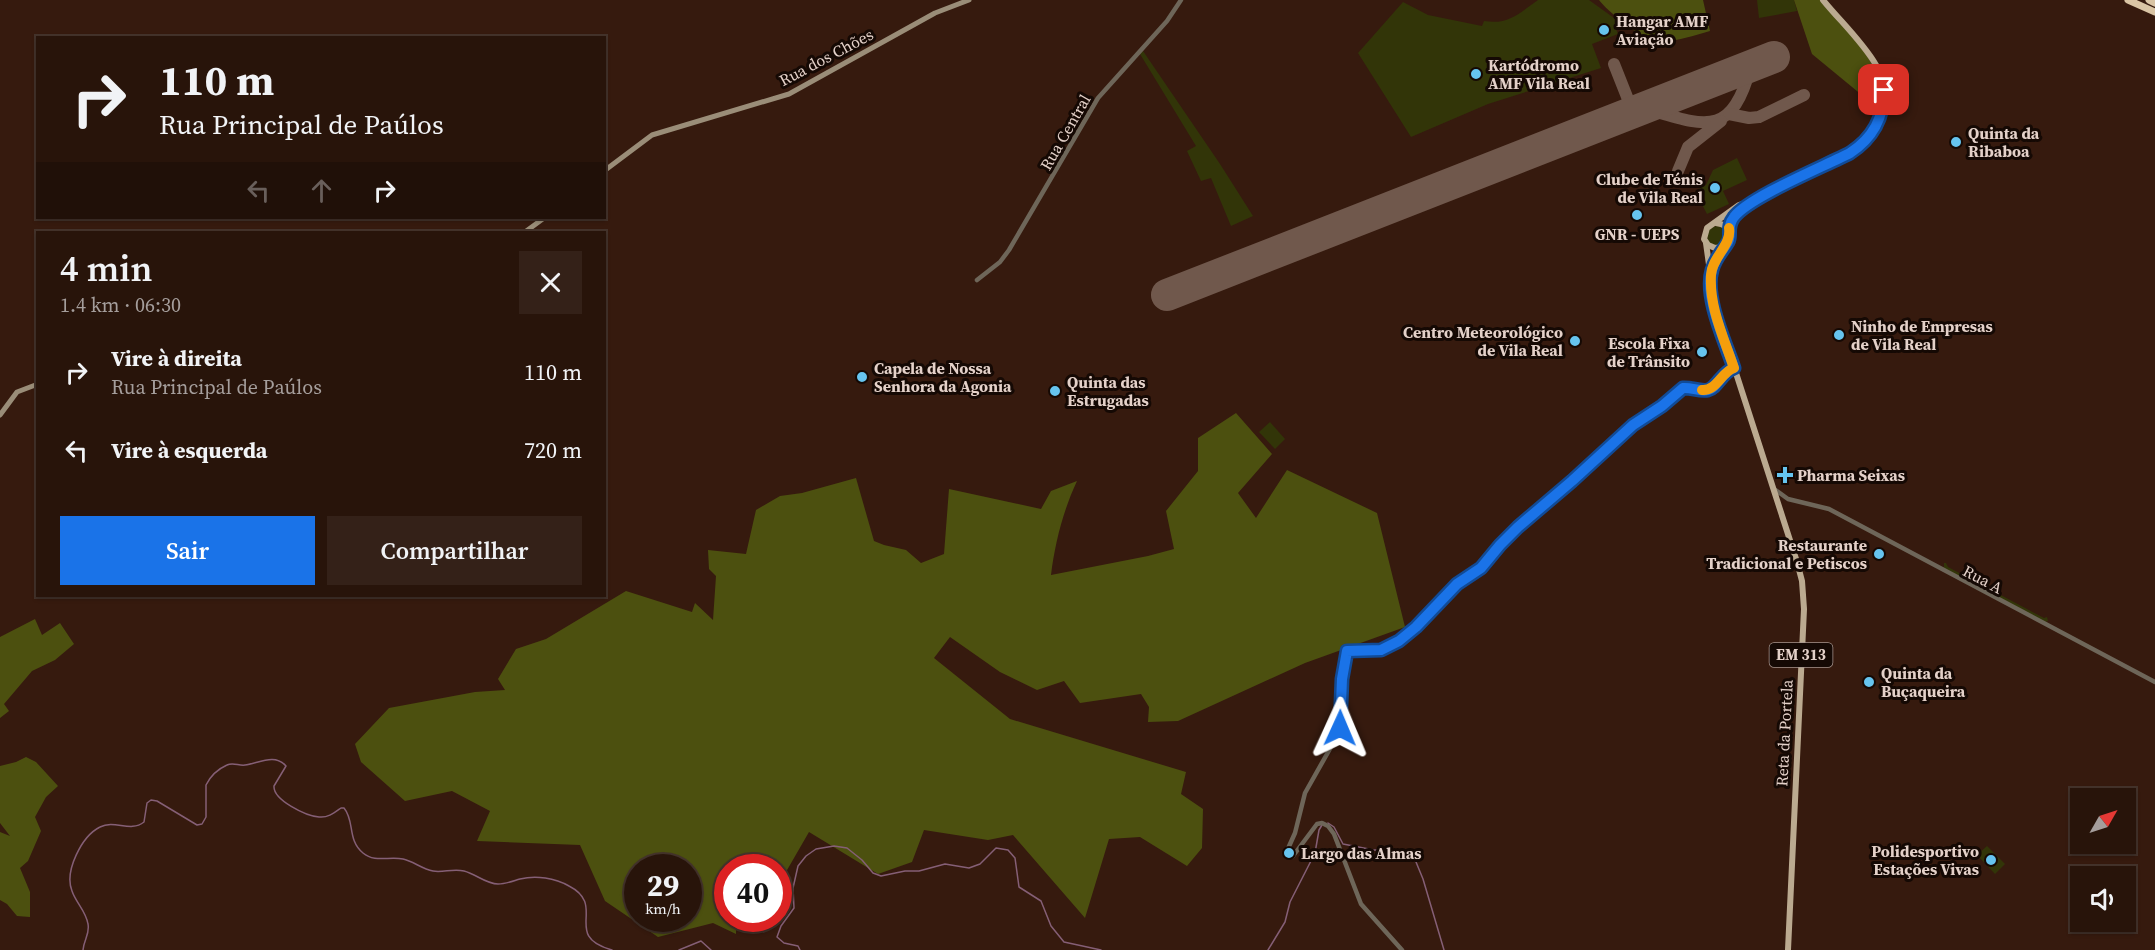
<!DOCTYPE html>
<html lang="pt">
<head>
<meta charset="utf-8">
<style>
  :root { --surface:#28140a; --page:#342118; --text:#f1f3f6; --muted:#a59e9c; --line:#44332b; --accent:#1a73e8 }
  body { margin:0; font-family:"Source Serif 4",serif; background:var(--page); color:var(--text); height:100vh; display:flex; flex-direction:column; font-size:22px; white-space:nowrap }
  * { box-sizing:border-box; margin:0 }
  p { font-size:20px; color:var(--muted) }
  .icon { flex:none; width:33px; height:33px; fill:none; stroke:currentColor; stroke-width:2; stroke-linecap:round; stroke-linejoin:round }
  .map { position:relative; flex:1; overflow:hidden }
  .panel { position:absolute; left:36px; top:231px; width:570px; height:366px; display:flex; flex-direction:column; background:var(--surface); border-radius:0px; box-shadow:0 2px 4px #0004,0 0 0 2px var(--line) }
  .panel>* { flex:none }
  .banner { position:absolute; left:36px; top:36px; width:570px; height:183px; border-radius:0px; box-shadow:0 2px 4px #0004,0 0 0 2px var(--line); background:#28140a; color:var(--text); overflow:hidden }
  .needle { width:39px; rotate:51deg }
  .tools { position:absolute; left:2070px; top:788px; display:grid; gap:12px }
  .tools a { display:grid; place-items:center; width:66px; height:66px; border-radius:0px; background:var(--surface); box-shadow:0 2px 4px #0004,0 0 0 2px var(--line); font-size:30px }
  .speed { position:absolute; left:624px; top:854px; display:flex; gap:12px; font-size:30px; font-weight:700; text-align:center }
  .speed>* { display:grid; place-content:center; width:78px; height:78px; border-radius:50%; background:var(--surface); box-shadow:0 2px 4px #0004,0 0 0 2px var(--line); line-height:1 }
  .speed small { font-size:15px; font-weight:400 }
  .speed .limit { border:9px solid #d22; background:#fff; color:#111 }
  .pin { position:absolute; display:grid; place-items:center; width:51px; height:51px; color:#fff; margin:-26px; border-radius:12px; box-shadow:0 3px 9px #0006 }
  .me { position:absolute; width:66px; margin:-33px; rotate:1deg; stroke-linejoin:round; filter:drop-shadow(0 0 4px #0008) }
  .turn { display:flex; align-items:center; gap:21px; height:126px; padding:0 24px; font-size:27px }
  .turn .icon { width:78px; height:78px; stroke-width:2.5 }
  .turn b { display:block; font-size:42px; line-height:51px }
  .lanes { display:flex; align-items:center; height:57px; padding:0 24px; background:#0003; justify-content:center; gap:30px; direction:ltr }
  .lanes .off { opacity:.35 }
  .round { display:grid; place-items:center; flex:none; width:63px; height:63px; border-radius:0px; background:var(--page) }
  .summary { display:flex; align-items:center; justify-content:space-between; height:102px; padding:0 24px }
  h1 { font-size:36px; font-weight:600; line-height:45px }
  .primary-button { display:flex; gap:12px; margin-top:auto; padding:12px 24px }
  .primary-button a { flex:1; height:69px; border-radius:0px; background:var(--accent); color:#fff; font-size:24px; font-weight:600; line-height:69px; text-align:center }
  .primary-button a+a { background:var(--page); color:var(--text) }
  ul { padding:0; list-style:none }
  li { display:flex; align-items:center; gap:18px; height:78px; padding:0 24px }
  li div { flex:1 }
  li b { display:block; font-size:22px }
  li em { font-style:normal }
  .map>svg:first-child { display:block }
</style>
</head>
<body>
<div class="map">
<svg width="2155" height="950" viewBox="0 0 2155 950">
  <rect width="100%" height="100%" fill="#361a0e"/>
  <g fill="#323508">
    <path d="M1538 0H1589L1621 23 1616 29 1618 34 1592 44 1601 68 1488 104 1411 137 1358 53 1403 2 1428 15 1482 26 1484 21C1509 25 1519 13 1538 0Z"/>
    <polygon points="1757,0 1794,0 1797,11 1759,18"/>
    <polygon points="1143,51 1220,164 1253,216 1231,226 1211,178 1201,181 1187,151 1196,146 1140,54"/>
    <polygon points="1737,158 1747,180 1723,191 1729,204 1707,214 1695,191 1706,185 1713,170"/>
    <circle cx="1717" cy="236" r="10"/>
    <polygon points="1270,422 1285,439 1275,449 1259,432"/>
    <polygon points="1944,563 1946,563 1948,567 2044,618 2047,617 2048,621 2045,622 1944,568"/>
    <polygon points="1987,846 2005,864 1995,874 1977,855"/>
  </g>
  <g fill="#4c500f" fill-rule="evenodd">
    <path d="M1599 0H1703L1710 31C1692 36 1673 43 1655 41 1643 40 1606 10 1599 0Z"/>
    <path d="M1794 0H1820C1839 23 1871 52 1879 81 1882 91 1881 100 1880 110L1812 54Z"/>
    <path d="M1236 413 1272 454 1238 493 1256 518 1287 470 1377 513 1405 627 1305 663 1178 721 1148 722 1149 707 1141 694 1080 703 1064 681 1037 690 1000 672 950 637 934 658 1010 719 1186 772 1181 794 1203 809 1202 848 1187 866 1140 837 1109 839 1085 918 1013 835 988 840 924 830 912 862 878 874 809 832 779 884 778 867H728V918H736V934L713 923 658 937 605 901 580 845 477 841 490 811 452 791 405 801 361 762 355 744 389 708 475 692 505 690 498 679 516 649 546 639 626 591 692 612 695 603 713 620 716 576 709 569 708 550 746 554 756 510 780 496 802 493 856 478 874 541 884 545 906 550 921 563 944 554 949 489 1041 509 1051 491 1077 481C1063 511 1055 543 1051 575L1148 556 1174 549 1166 511 1198 471V438ZM638 867H688V918H638Z"/>
    <polygon points="35,619 42,635 60,623 74,644 55,660 32,671 4,704 9,711 0,718 0,637"/>
    <polygon points="26,757 36,762 58,786 46,797 35,817 41,831 28,861 20,868 30,892 30,917 17,916 7,904 0,900 0,832 10,836 0,823 0,766 16,762"/>
  </g>
  <g fill="none" stroke-linecap="round" stroke-linejoin="round">
    <g stroke="#855f76" stroke-width="1.5">
      <polyline points="1328,823 1334,827 1343,844 1374,850 1404,850 1415,861"/>
      <polyline points="1416,862 1423,879 1444,950"/>
      <path d="M83 950C84 939 90 934 88 924 86 911 76 903 72 891 64 871 82 836 100 827 115 819 130 833 144 822L147 803 151 800 157 801 197 825 202 824 206 817V785C210 777 218 769 227 765 233 762 239 766 245 765 259 763 275 753 286 766L274 786C273 800 306 816 319 817 328 818 334 813 341 808H344C355 821 347 840 363 853 375 863 389 856 403 859 413 861 422 869 433 871 443 873 453 868 464 871 476 874 486 884 498 884 506 884 513 881 520 879 536 875 555 878 569 886 608 906 561 936 612 950"/>
      <polyline points="679,950 701,941 711,950"/>
      <polyline points="800,950 798,946 784,943 777,937 781,926 794,908 793,888 798,866 806,856 816,849 834,846 847,848 862,860 873,873 881,876 905,871 919,871 945,864 969,868 980,864 996,848 1008,850 1015,858 1019,887 1041,901 1051,926 1064,942 1101,950"/>
      <polyline points="1268,950 1285,922 1290,902 1315,853 1319,830 1322,825"/>
    </g>
    <g stroke="#70584c" stroke-width="12">
      <polyline points="1614,64 1633,112"/>
      <path d="M1643 108C1705 126 1731 140 1751 66"/>
      <polyline points="1729,114 1749,118 1759,117 1804,95"/>
      <polyline points="1678,171 1688,147 1721,121"/>
    </g>
    <polyline stroke="#70584c" stroke-width="32" points="1167,295 1774,57"/>
    <g stroke="#6e6659" stroke-width="4.5">
      <polyline points="977,280 1000,262 1009,250 1098,98 1167,21 1181,0"/>
      <polyline points="1774,489 1788,499 1829,509 2155,682"/>
      <path d="M1402 950 1361 904 1334 834 1328 826 1322 823 1317 824 1293 856 1289 857 1286 853 1295 833 1305 793 1340 731 1342 679 1346 652 1349 650 1383 649 1410 632 1454 587 1481 568 1500 545 1521 525 1572 481 1633 425 1662 407 1683 388C1691 387 1700 392 1708 390 1717 388 1722 372 1734 367"/>
    </g>
    <g stroke="#9a8d78" stroke-width="5">
      <polyline points="604,171 652,135 789,94 935,13 969,0"/>
      <polyline points="525,232 544,218"/>
      <polyline points="0,415 17,392 38,384"/>
    </g>
    <g stroke="#bbaa90" stroke-width="6">
      <path d="M1728 230C1734 215 1742 209 1755 200L1850 153C1880 134 1894 98 1876 65 1862 41 1840 21 1823 0"/>
      <polyline points="1706,243 1715,308 1797,562 1802,581 1804,609 1788,950"/>
      <polyline points="1723,247 1715,248 1708,245 1704,239 1707,228 1739,205 1748,202"/>
      <path d="M1711 271C1714 265 1716 259 1720 252 1726 241 1740 227 1716 223"/>
    </g>
    <g stroke="#dac5a5" stroke-width="7">
      <polyline points="2128,0 2155,12"/>
      <polyline points="2149,0 2155,3"/>
    </g>
  </g>
  <g fill="none" stroke-linecap="round" stroke-linejoin="round">
    <g stroke="#114b97" stroke-width="15">
      <path id="route" d="M1340 728 1342 679 1347 651 1381 650 1399 641 1416 627 1457 584 1481 568 1500 545 1518 527 1572 481 1633 425 1662 406 1683 388C1691 387 1700 392 1708 390 1717 388 1722 372 1734 368 1725 341 1704 297 1712 270 1715 258 1722 252 1728 242 1732 235 1726 227 1734 217 1749 197 1825 166 1850 153 1873 138 1884 118 1884 90"/>
    </g>
    <use href="#route" stroke="#1a73e8" stroke-width="10"/>
    <path stroke="#f59e0b" stroke-width="10" d="M1702 390C1717 391 1721 372 1734 368 1724 338 1709 307 1711 275 1712 257 1732 245 1729 228"/>
  </g>
  <g fill="#66c4ef" stroke="#150904" stroke-width="2">
    <circle cx="1604" cy="30" r="6"/>
    <circle cx="1476" cy="74" r="6"/>
    <circle cx="1956" cy="142" r="6"/>
    <circle cx="1715" cy="188" r="6"/>
    <circle cx="1637" cy="215" r="6"/>
    <circle cx="1839" cy="335" r="6"/>
    <circle cx="1575" cy="341" r="6"/>
    <circle cx="1702" cy="352" r="6"/>
    <circle cx="862" cy="377" r="6"/>
    <circle cx="1055" cy="391" r="6"/>
    <path d="M1782 466h6v6h6v6h-6v6h-6v-6h-6v-6h6z"/>
    <circle cx="1879" cy="554" r="6"/>
    <circle cx="1869" cy="682" r="6"/>
    <circle cx="1289" cy="853" r="6"/>
    <circle cx="1991" cy="860" r="6"/>
  </g>
  <g text-anchor="middle" stroke-width="6" stroke-linejoin="round" paint-order="stroke">
    <rect fill="#150904" stroke="#a6958e" stroke-width="1.5" x="1769.5" y="643" width="63" height="24" rx="4.5"/>
    <g font-size="15" font-weight="bold" fill="#e4d1c9">
      <text x="1801" y="660">EM 313</text>
    </g>
    <g font-size="16" font-weight="bold" fill="#e4d1c9" stroke="#150904" text-anchor="start">
      <text x="1616" y="27">Hangar AMF<tspan x="1616" dy="18">Aviação</tspan></text>
      <text x="1488" y="71">Kartódromo<tspan x="1488" dy="18">AMF Vila Real</tspan></text>
      <text x="1968" y="139">Quinta da<tspan x="1968" dy="18">Ribaboa</tspan></text>
      <text x="1703" y="185" text-anchor="end">Clube de Ténis<tspan x="1703" dy="18">de Vila Real</tspan></text>
      <text x="1637" y="240" text-anchor="middle">GNR - UEPS</text>
      <text x="1851" y="332">Ninho de Empresas<tspan x="1851" dy="18">de Vila Real</tspan></text>
      <text x="1563" y="338" text-anchor="end">Centro Meteorológico<tspan x="1563" dy="18">de Vila Real</tspan></text>
      <text x="1690" y="349" text-anchor="end">Escola Fixa<tspan x="1690" dy="18">de Trânsito</tspan></text>
      <text x="874" y="374">Capela de Nossa<tspan x="874" dy="18">Senhora da Agonia</tspan></text>
      <text x="1067" y="388">Quinta das<tspan x="1067" dy="18">Estrugadas</tspan></text>
      <text x="1797" y="481">Pharma Seixas</text>
      <text x="1867" y="551" text-anchor="end">Restaurante<tspan x="1867" dy="18">Tradicional e Petiscos</tspan></text>
      <text x="1881" y="679">Quinta da<tspan x="1881" dy="18">Buçaqueira</tspan></text>
      <text x="1979" y="857" text-anchor="end">Polidesportivo<tspan x="1979" dy="18">Estações Vivas</tspan></text>
      <text x="1301" y="859">Largo das Almas</text>
    </g>
    <g font-size="16" fill="#e4d1c9" stroke="#150904">
      <text transform="translate(826 57) rotate(-28)" y="6">Rua dos Chões</text>
      <text transform="translate(1065 132) rotate(-60)" y="6">Rua Central</text>
      <text transform="translate(1983 579) rotate(28)" y="6">Rua A</text>
      <text transform="translate(1784 733) rotate(-87)" y="6">Reta da Portela</text>
    </g>
  </g>
</svg>
<div class="tools">
<a><svg class="needle" viewBox="-14 -14 28 28"><path d="M0-13l5 13h-10z" fill="#e53935"/><path d="M0 13l5-13h-10z" fill="#a59e9c"/></svg></a>
<a><svg class="icon" aria-label="sound" viewBox="0 0 24 24"><path d="M4 9h4l5-4v14l-5-4H4zM17 9q2 3 0 6"/></svg></a>
</div>
<div class="speed"><div>29<small>km/h</small></div><div class="limit">40</div></div>
<div class="pin" style="left:1884px;top:90px;background:#d93025"><svg class="icon" aria-label="arrive" viewBox="0 0 24 24"><path d="M6 21V4h12l-3 4 3 4H6"/></svg></div>
<svg class="me" style="left:1340px;top:728px" viewBox="-20 -20 40 40"><path d="M0-17L14 15 0 8-14 15z" fill="#1a73e8" stroke="#fff" stroke-width="4"/></svg>
<div class="banner">
<div class="turn"><svg class="icon" aria-label="right" viewBox="0 0 24 24"><path d="M7 20v-9h11M14 6l5 5-5 5"/></svg><div><b>110 m</b>Rua Principal de Paúlos</div></div>
<div class="lanes"><svg class="icon off" aria-label="left" viewBox="0 0 24 24"><path d="M17 20v-9H6M10 6l-5 5 5 5"/></svg><svg class="icon off" aria-label="ahead" viewBox="0 0 24 24"><path d="M12 20V5M6 11l6-6 6 6"/></svg><svg class="icon" aria-label="right" viewBox="0 0 24 24"><path d="M7 20v-9h11M14 6l5 5-5 5"/></svg></div>
</div>
<section class="panel">
<div class="summary"><div><h1>4 min</h1><p>1.4 km · 06:30</p></div><a class="round"><svg class="icon" aria-label="close" viewBox="0 0 24 24"><path d="M6 6l12 12M18 6L6 18"/></svg></a></div>
<ul>
<li><svg class="icon" aria-label="right" viewBox="0 0 24 24"><path d="M7 20v-9h11M14 6l5 5-5 5"/></svg><div><b>Vire à direita</b><p>Rua Principal de Paúlos</p></div><em>110 m</em></li>
<li><svg class="icon" aria-label="left" viewBox="0 0 24 24"><path d="M17 20v-9H6M10 6l-5 5 5 5"/></svg><div><b>Vire à esquerda</b></div><em>720 m</em></li>
</ul>
<div class="primary-button"><a>Sair</a><a>Compartilhar</a></div>
</section>
</div>
</body>
</html>
